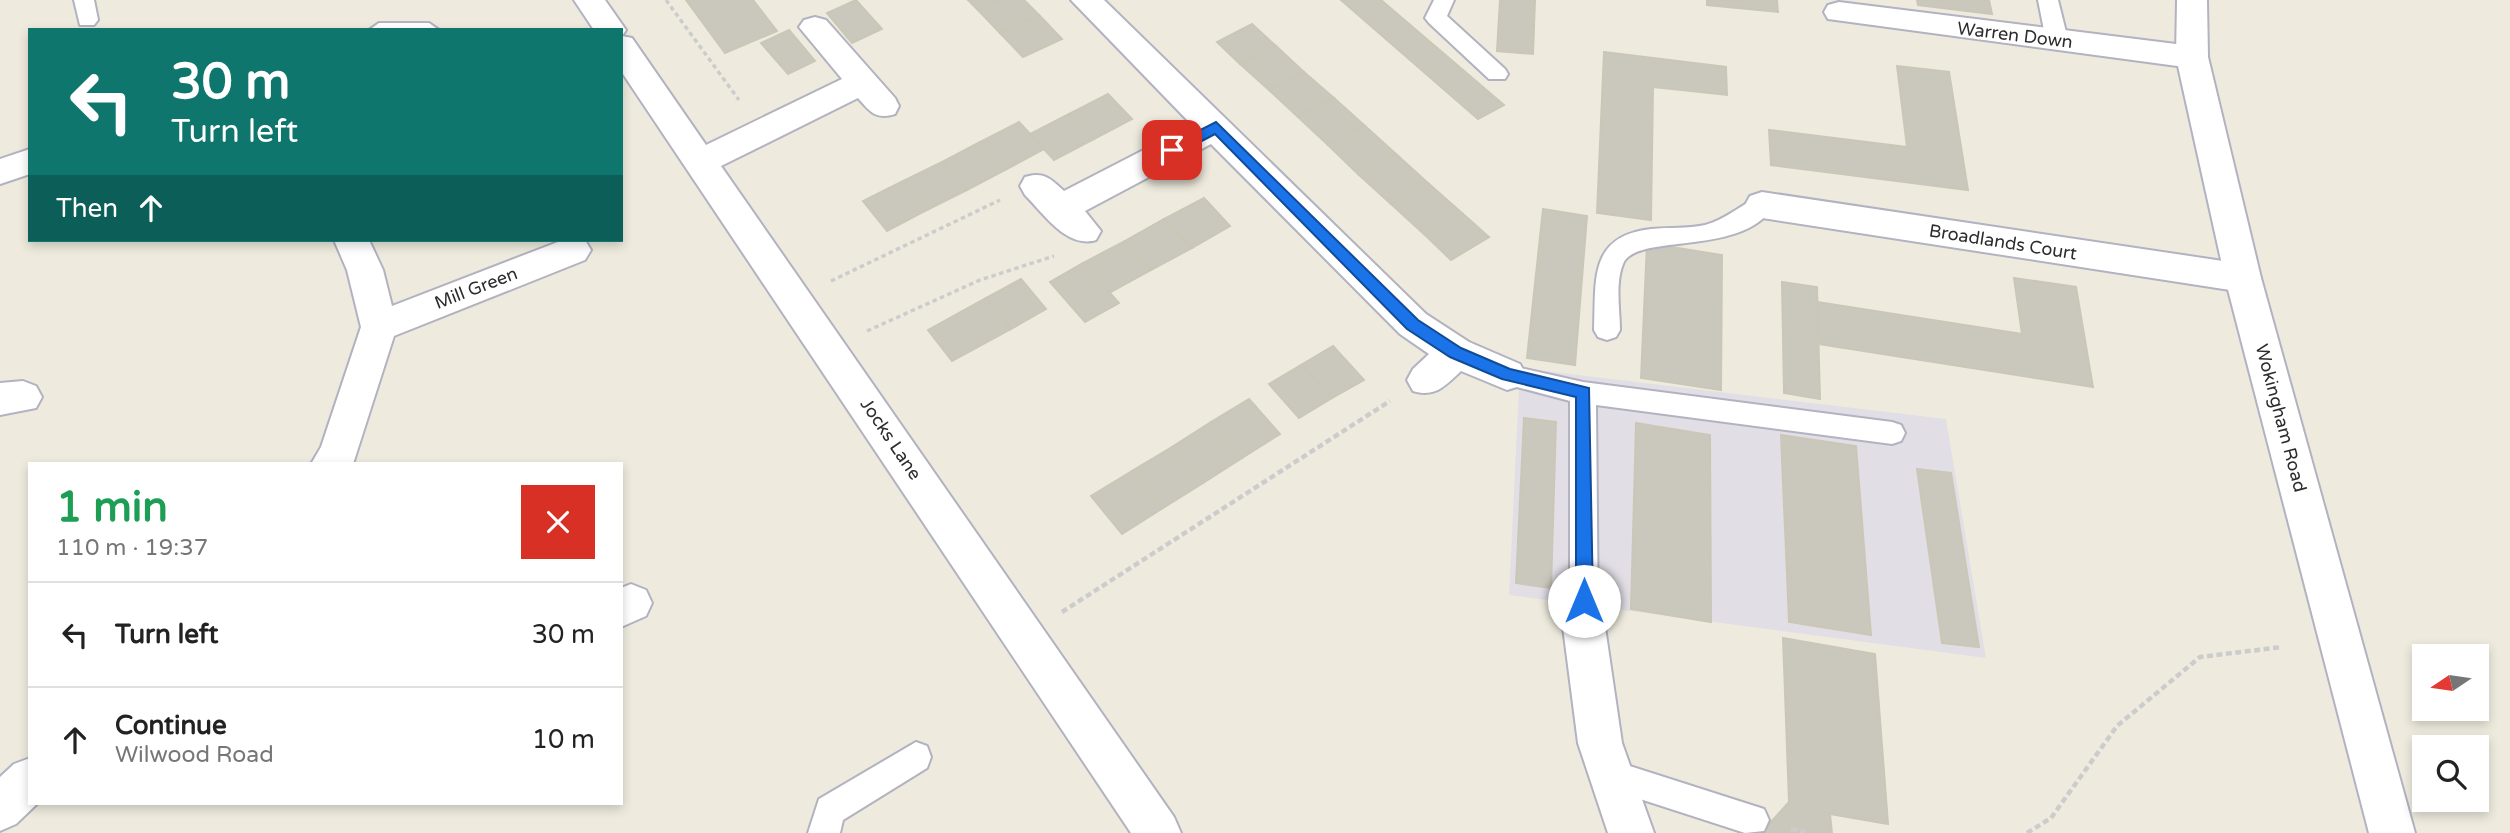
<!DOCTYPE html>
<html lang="en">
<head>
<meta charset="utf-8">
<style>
  :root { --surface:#fff; --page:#f6f6f6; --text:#222; --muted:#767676; --line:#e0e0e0 }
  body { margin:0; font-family:"Varela Round",sans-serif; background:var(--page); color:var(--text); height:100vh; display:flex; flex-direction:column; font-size:26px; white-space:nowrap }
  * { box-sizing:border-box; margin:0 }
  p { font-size:23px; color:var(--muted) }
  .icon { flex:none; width:38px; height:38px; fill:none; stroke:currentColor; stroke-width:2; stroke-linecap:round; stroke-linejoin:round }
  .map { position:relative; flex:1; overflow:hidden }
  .drawer { position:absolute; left:28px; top:462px; width:595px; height:343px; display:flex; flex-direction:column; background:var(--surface); border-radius:0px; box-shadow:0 4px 10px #0003 }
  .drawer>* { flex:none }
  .guide { position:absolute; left:28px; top:28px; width:595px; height:214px; border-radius:0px; box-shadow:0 4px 10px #0003; background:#0f766e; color:#fff; overflow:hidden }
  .needle { width:46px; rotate:257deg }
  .buttons { position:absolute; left:2412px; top:644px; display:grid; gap:14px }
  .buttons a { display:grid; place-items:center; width:77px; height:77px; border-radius:0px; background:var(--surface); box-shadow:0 4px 10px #0003; font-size:35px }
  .pin { position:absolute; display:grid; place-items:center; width:60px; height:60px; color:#fff; margin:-30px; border-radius:14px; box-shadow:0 4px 10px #0006 }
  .me { position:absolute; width:77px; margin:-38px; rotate:0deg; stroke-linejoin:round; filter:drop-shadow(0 0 5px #0008) }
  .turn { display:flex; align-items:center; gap:24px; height:147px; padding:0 28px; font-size:32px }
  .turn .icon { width:91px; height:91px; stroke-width:2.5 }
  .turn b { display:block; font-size:49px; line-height:60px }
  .then { display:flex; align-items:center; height:66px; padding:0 28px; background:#0003; gap:14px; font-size:26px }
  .round { display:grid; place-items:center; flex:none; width:74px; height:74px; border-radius:0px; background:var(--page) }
  .overview { display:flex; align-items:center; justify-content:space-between; height:119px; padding:0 28px }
  h1 { font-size:42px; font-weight:700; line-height:52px; color:#1e9e55 }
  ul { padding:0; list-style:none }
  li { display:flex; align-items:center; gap:21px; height:105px; padding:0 28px; border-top:2px solid var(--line) }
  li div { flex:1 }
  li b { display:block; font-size:26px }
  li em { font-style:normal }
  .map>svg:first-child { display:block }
</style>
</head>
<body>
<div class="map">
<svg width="2510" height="833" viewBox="0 0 2510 833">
  <rect width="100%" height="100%" fill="#eeebde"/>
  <polygon fill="#e2dee6" points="1520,368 1946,419 1986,658 1509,595"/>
  <g fill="#cac7bd" stroke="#cac7b7" stroke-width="2">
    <polygon points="686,0 753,0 777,31 725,53"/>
    <polygon points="856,0 882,29 852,43 827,13"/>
    <polygon points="968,0 999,0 978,10"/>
    <polygon points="999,0 1024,0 1039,15 1000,33 978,10"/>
    <polygon points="1341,0 1381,0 1504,105 1478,119"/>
    <polygon points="1500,0 1535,0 1533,54 1497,51"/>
    <polygon points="1707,0 1777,0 1778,12 1707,5"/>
    <polygon points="1917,0 1989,0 1992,14 1918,5"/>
    <polygon points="1039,15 1062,39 1023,57 1000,33"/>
    <polygon points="1252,24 1276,46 1240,64 1217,42"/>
    <polygon points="789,30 815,61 788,74 761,43"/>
    <polygon points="1276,46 1304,72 1269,90 1240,64"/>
    <polygon points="1604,52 1726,67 1727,95 1653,87 1651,220 1597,213"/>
    <polygon points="1897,66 1949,72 1968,190 1771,165 1769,130 1907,147"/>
    <polygon points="1304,72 1334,98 1298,117 1269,90"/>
    <polygon points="1108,94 1132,119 1094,139 1069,114"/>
    <polygon points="1334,98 1364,125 1328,145 1298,117"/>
    <polygon points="1069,114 1094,139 1054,160 1030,134"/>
    <polygon points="1019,122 1044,149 1005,170 980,142"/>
    <polygon points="1364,125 1396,154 1359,175 1328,145"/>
    <polygon points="980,142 1005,170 967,190 942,162"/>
    <polygon points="1396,154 1428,183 1391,204 1359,175"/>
    <polygon points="942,162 967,190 927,210 903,181"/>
    <polygon points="903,181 927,210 887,231 863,201"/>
    <polygon points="1428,183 1462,213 1425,235 1391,204"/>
    <polygon points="1204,198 1230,226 1192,248 1164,219"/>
    <polygon points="1543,209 1587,216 1575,365 1527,358"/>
    <polygon points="1462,213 1489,237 1451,260 1425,235"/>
    <polygon points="1164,219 1192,248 1151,270 1125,241"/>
    <polygon points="1125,241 1151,270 1109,293 1083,263"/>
    <polygon points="1647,243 1722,255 1721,390 1641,378"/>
    <polygon points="1083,263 1119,303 1085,322 1050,282"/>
    <polygon points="2014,278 2076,287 2093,387 1818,344 1817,302 2022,334"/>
    <polygon points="1021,279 1046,309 1011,329 986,298"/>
    <polygon points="1782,282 1817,287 1820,399 1784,393"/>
    <polygon points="986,298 1011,329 952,361 928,330"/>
    <polygon points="1333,346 1364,380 1332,398 1301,365"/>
    <polygon points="1301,365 1332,398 1299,418 1269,384"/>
    <polygon points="1249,399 1280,434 1242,458 1211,422"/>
    <polygon points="1524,418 1556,422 1551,588 1516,583"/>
    <polygon points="1211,422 1242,458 1203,483 1172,447"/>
    <polygon points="1636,423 1710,435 1711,622 1631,609"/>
    <polygon points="1781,435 1856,446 1871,635 1789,622"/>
    <polygon points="1172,447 1203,483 1163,508 1132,471"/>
    <polygon points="1917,469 1951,473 1979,647 1942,643"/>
    <polygon points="1132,471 1163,508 1122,534 1091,496"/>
    <polygon points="1783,638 1875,654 1888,824 1830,814 1832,833 1761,833 1789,802"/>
  </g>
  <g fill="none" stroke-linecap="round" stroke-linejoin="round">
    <g stroke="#b2b2c0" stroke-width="4">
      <g id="service">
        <polygon points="74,0 94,0 98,20 94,25 80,25"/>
        <polygon points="1434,0 1454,0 1447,16 1505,69 1508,74 1505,79 1489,79 1429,23 1425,18"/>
        <polygon points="2038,0 2058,0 2068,40 2065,45 2049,45 2046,40"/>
        <polygon points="379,23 429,23 439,30 369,30"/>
        <path d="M1762 196 1770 199 1774 205C1744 258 1635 232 1623 264 1615 284 1620 310 1620 330L1616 337 1607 340 1598 337 1594 330C1596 281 1588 236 1651 229 1669 227 1687 229 1705 225 1726 220 1742 203 1762 196Z"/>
        <polygon points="1507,365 1583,382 1892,422 1901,425 1905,433 1901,441 1892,444 1596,405 1598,627 1594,636 1584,640 1574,636 1570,627 1570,401 1498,382 1494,375 1498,368"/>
        <polygon points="916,742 927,746 931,757 927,768 843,820 840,833 808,833 819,799"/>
        <polygon points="1611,760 1764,809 1769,820 1764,831 1745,833 1600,786 1596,775 1600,764"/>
      </g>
    </g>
    <g stroke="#b2b2c0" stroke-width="4">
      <g id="minor">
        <path d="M574 0H605L626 30 622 36 632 38 706 145 842 79 799 27 804 20 815 17 826 20 895 98 899 106 895 114C876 120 870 112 858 98L721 166 1174 817 1181 833H1131L621 71V30H594Z"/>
        <path d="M1071 0H1104L1426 314 1469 342 1520 364 1526 375 1520 386 1507 390 1461 371C1445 386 1435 398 1413 391L1407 380 1413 369 1429 354 1400 334 1211 144 1085 211 1101 231 1096 240C1067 249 1044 214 1025 195L1020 186 1025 177C1044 171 1051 179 1064 191L1192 125Z"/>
        <polygon points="1839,2 2192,46 2203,49 2208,57 2203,65 2192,68 1828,19 1824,12 1828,5"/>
        <polygon points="30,149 30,174 0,184 0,159"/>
        <polygon points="1762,192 2243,264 2256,268 2261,278 2256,288 2243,292 1762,218 1750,214 1745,205 1750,196"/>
        <polygon points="334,240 369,240 383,270 392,306 563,240 585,240 591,250 585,260 394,336 353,464 311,464 321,447 361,327 347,270"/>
        <polygon points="23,381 36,386 42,397 36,408 0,415 0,383"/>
        <polygon points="631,584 646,590 652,603 646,616 621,627 621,588"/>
        <polygon points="1584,608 1599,613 1605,627 1622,743 1654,833 1608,833 1578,743 1563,627 1569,613"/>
        <polygon points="30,758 30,803 38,803 16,824 0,831 0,777 14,764"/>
      </g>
    </g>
    <g stroke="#b2b2c0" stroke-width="4">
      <polygon id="secondary" points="2177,0 2207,0 2208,57 2261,278 2415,833 2369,833 2225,278 2176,57"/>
    </g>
    <g stroke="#ccc" stroke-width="3.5" stroke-dasharray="4.5 3.5" stroke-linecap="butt">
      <polyline points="666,0 739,100"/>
      <polyline points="831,281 1000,200"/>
      <polyline points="867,331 980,280 1054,256"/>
    </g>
    <g stroke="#ccc" stroke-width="4.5" stroke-dasharray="6 3.5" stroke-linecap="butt">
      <polyline points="1062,612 1390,401"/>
      <polyline points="1791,829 1808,833"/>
      <polyline points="2027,833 2051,818 2117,726 2200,657 2282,647"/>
    </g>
    <use href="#service" fill="#fff" fill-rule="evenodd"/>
    <use href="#minor" fill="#fff" fill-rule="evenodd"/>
    <use href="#secondary" fill="#fff" fill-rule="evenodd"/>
  </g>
  <polygon fill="#1a73e8" stroke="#114b97" stroke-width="2" points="1216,122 1418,320 1461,348 1510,369 1589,388 1593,601 1590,607 1578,607 1576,601 1576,397 1502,379 1450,357 1407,329 1215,134 1177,154 1167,154 1167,147"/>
  <g text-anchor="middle" stroke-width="5" stroke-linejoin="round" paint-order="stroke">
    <g font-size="18" fill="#2c2c2c" stroke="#fff">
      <text transform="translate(2015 35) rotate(7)" y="6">Warren Down</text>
      <text transform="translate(2003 242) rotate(9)" y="6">Broadlands Court</text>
      <text transform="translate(476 288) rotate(-21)" y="6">Mill Green</text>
      <text transform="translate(2281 418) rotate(75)" y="6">Wokingham Road</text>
      <text transform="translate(891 439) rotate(56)" y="6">Jocks Lane</text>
    </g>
  </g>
</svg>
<div class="buttons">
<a><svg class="needle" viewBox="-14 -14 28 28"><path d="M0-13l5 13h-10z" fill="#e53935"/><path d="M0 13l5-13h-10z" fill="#767676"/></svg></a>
<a><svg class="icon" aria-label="search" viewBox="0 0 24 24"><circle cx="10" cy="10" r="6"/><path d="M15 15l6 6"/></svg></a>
</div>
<div class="pin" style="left:1172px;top:150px;background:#d93025"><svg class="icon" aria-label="arrive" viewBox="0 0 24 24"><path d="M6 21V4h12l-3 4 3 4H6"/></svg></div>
<svg class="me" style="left:1584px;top:601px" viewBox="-20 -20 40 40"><circle r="19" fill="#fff"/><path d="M0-13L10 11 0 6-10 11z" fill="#1a73e8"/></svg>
<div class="guide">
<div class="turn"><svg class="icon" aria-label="left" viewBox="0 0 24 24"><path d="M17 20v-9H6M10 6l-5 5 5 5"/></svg><div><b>30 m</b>Turn left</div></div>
<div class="then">Then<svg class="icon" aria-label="ahead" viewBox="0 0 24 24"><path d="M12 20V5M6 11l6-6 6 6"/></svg></div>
</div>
<section class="drawer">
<div class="overview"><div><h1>1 min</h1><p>110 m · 19:37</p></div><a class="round" style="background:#d93025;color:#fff"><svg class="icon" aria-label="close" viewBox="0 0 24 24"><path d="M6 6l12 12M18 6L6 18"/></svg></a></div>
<ul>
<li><svg class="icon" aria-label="left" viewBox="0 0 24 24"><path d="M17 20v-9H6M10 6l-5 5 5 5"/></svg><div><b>Turn left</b></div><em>30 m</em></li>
<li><svg class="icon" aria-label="ahead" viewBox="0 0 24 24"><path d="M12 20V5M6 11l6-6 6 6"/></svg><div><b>Continue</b><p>Wilwood Road</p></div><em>10 m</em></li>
</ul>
</section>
</div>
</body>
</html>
